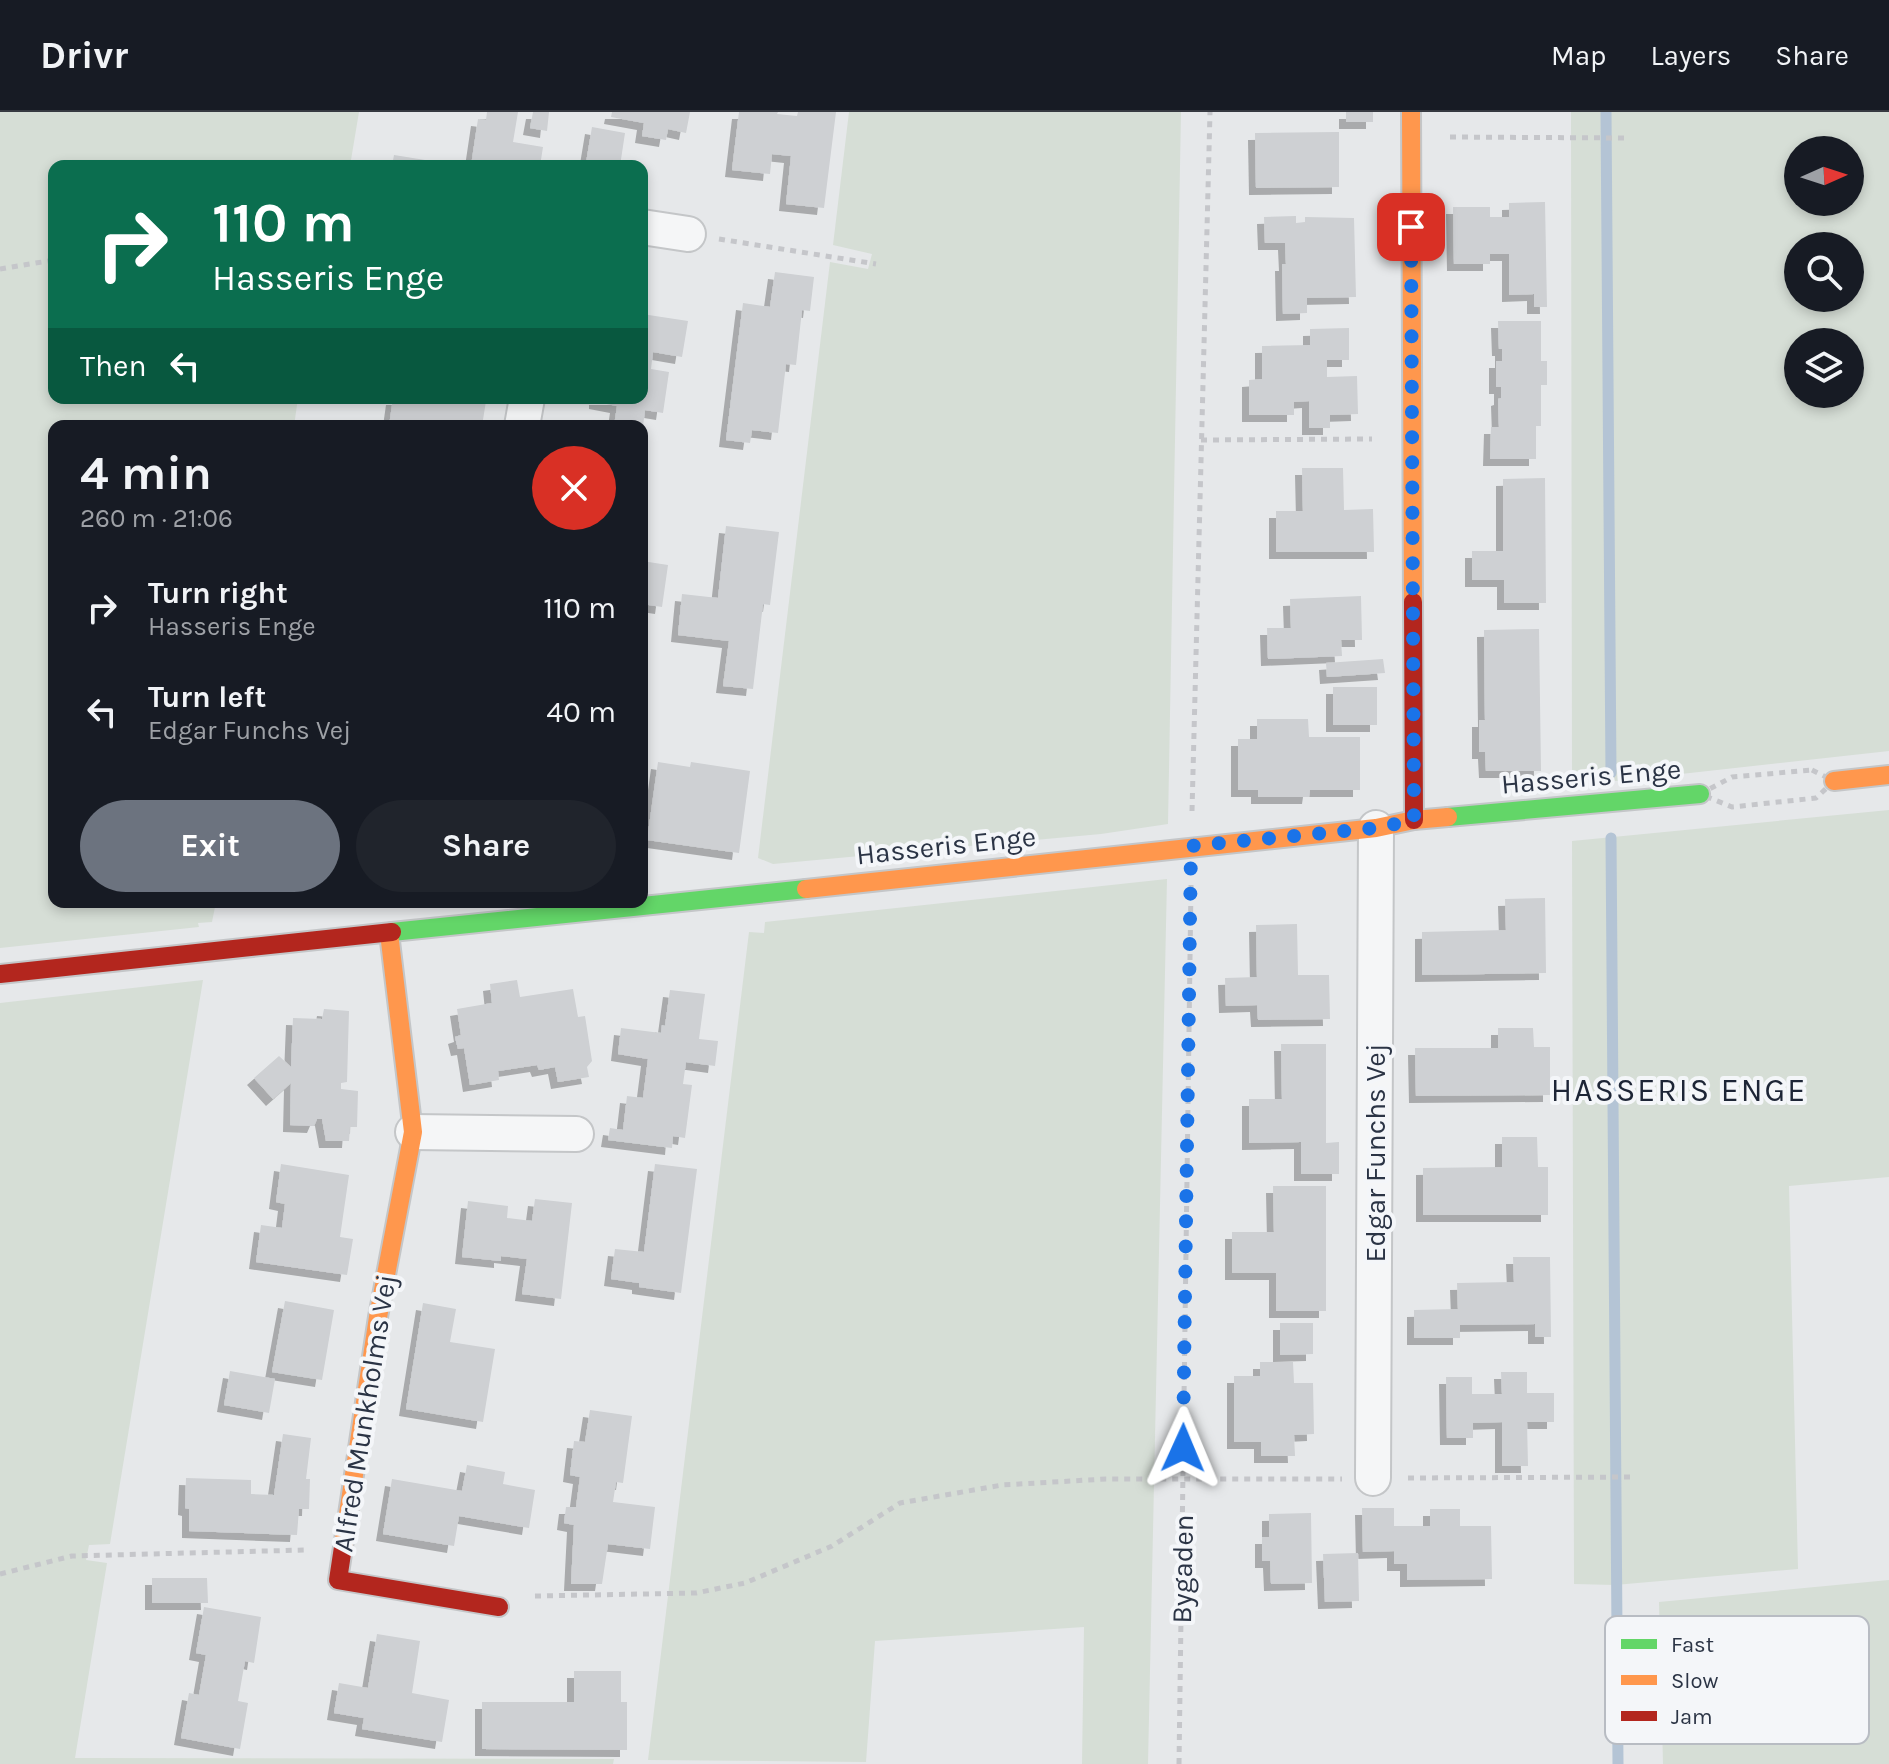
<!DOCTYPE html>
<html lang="en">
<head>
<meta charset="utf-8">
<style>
  :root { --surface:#171b24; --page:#20242c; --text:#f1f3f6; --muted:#9ea1a6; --line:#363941; --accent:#6c737f }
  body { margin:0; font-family:Karla,sans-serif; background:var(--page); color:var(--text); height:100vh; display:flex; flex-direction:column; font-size:30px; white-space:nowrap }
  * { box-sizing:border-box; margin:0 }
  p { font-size:26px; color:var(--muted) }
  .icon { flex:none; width:44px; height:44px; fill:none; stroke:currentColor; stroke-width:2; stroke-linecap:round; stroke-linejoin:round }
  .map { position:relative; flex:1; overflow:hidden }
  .sheet { position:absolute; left:48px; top:308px; width:600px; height:488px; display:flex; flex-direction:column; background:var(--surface); border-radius:16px; box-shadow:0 4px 12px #0003 }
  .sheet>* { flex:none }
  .hud { position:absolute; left:48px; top:48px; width:600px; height:244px; border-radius:16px; box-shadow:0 4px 12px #0003; background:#0b6e4f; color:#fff; overflow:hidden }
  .needle { width:52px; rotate:87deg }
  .controls { position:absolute; left:1784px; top:24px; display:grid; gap:16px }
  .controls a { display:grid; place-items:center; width:80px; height:80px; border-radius:50%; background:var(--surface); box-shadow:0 4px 12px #0003; font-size:40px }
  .pin { position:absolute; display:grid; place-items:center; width:68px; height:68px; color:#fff; margin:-34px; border-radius:16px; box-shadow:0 4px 12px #0006 }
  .me { position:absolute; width:88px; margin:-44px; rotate:1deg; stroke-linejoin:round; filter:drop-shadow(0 0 6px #0008) }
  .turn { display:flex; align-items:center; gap:28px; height:168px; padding:0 32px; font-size:36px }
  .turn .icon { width:104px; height:104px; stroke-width:2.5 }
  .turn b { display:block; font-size:56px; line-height:68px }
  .then { display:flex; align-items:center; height:76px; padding:0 32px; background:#0003; gap:16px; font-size:30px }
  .round { display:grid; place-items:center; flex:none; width:84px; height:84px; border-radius:42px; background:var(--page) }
  .headline { display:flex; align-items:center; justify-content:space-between; height:136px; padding:0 32px }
  h1 { font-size:48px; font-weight:700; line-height:60px }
  .button { display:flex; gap:16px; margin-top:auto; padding:16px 32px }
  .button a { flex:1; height:92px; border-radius:48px; background:var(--accent); color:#fff; font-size:32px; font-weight:700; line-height:92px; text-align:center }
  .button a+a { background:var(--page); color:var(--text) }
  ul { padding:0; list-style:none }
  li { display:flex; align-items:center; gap:24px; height:104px; padding:0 32px }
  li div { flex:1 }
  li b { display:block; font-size:30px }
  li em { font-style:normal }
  header { display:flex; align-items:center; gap:48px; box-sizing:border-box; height:112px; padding:0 40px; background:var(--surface); border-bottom:2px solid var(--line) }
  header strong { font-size:38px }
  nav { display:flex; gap:44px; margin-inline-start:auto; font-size:28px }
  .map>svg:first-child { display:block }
</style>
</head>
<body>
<header>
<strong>Drivr</strong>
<nav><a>Map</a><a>Layers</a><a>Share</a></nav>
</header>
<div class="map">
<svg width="1889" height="1652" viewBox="0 0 1889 1652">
  <defs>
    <filter id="shadow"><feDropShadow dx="-7" dy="7" stdDeviation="0" flood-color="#0004"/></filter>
  </defs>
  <rect width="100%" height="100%" fill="#e6e8ea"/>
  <g fill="#d6ded6" fill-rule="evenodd">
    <polygon points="0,0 359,0 350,54 54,54 54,286 298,286 294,314 54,314 54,790 216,790 212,810 198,811 199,815 0,836"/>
    <polygon points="849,0 1181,0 1168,712 1101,722 773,752 758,746 830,150 868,157 872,142 833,133"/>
    <path d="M1571 0H1889V639L1618 669 1572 668ZM1798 38H1850V90H1798ZM1798 134H1850V186H1798ZM1798 230H1850V282H1798Z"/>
    <polygon points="1889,698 1889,1065 1789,1074 1798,1457 1615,1473 1574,1472 1572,729"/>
    <polygon points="1167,767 1148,1652 1082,1652 1084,1515 875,1529 866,1650 648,1648 749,820 764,821 765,810"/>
    <polygon points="203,868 110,1432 89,1433 86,1448 107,1451 75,1646 614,1647 613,1652 0,1652 0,891"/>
    <polygon points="1889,1468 1889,1652 1663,1652 1659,1490"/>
  </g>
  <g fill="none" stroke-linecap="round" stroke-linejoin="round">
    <g stroke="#b4c4d5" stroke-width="11">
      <polyline points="1606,0 1611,661"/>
      <polyline points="1611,726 1618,1652"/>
    </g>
  </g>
  <g fill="#ced0d3" filter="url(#shadow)">
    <polygon points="487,0 518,0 513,30 543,35 540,54 471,54 478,7 486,8"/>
    <polygon points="533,0 549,0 547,19 530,16"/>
    <polygon points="612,0 690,0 686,21 668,17 666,28 642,24 644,11 611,5"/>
    <polygon points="739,0 778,0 777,2 797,4 798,0 836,0 824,96 786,92 791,44 772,42 770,62 732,58"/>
    <rect x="1346" y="0" width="27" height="10"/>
    <polygon points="592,15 625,21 620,54 586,51"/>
    <polygon points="1339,20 1339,75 1256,76 1255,21"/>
    <polygon points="394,43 450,52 450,54 392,54"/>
    <polygon points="1545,90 1547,195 1534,195 1534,182 1509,183 1509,142 1490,142 1490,152 1454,152 1453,95 1490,95 1490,105 1509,105 1509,91"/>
    <polygon points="1296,104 1296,111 1305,110 1305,105 1354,106 1356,185 1307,186 1307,201 1283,202 1282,152 1286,152 1285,131 1265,131 1264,105"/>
    <polygon points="775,160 814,165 810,199 802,198 796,253 786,252 778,321 752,318 750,331 726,328 743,191 770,195"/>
    <polygon points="642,202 688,209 682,245 653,240 651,257 669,260 663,301 645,298 643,314 614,314 617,294 596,290 596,286 642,286"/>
    <polygon points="1498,209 1541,209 1541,249 1547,249 1547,273 1541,273 1541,314 1536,314 1536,347 1490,347 1491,315 1499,315 1498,287 1501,286 1501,275 1496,275 1496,249 1502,249 1502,237 1499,237"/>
    <polygon points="1349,216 1349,248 1327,248 1327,265 1357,264 1358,302 1330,303 1330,316 1309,316 1309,289 1294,290 1294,303 1249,303 1249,268 1262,267 1262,234 1310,233 1310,217"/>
    <polygon points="393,286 470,286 486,289 482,314 389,314"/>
    <polygon points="1302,356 1343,356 1344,398 1373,397 1374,440 1276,440 1276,399 1303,399"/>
    <polygon points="1545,366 1546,491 1504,491 1504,468 1472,468 1472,439 1503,439 1503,367"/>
    <polygon points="726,414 779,420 770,493 763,492 753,577 723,574 729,529 678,523 682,482 718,486"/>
    <polygon points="642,449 668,453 662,495 642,492"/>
    <polygon points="1361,484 1362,528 1341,528 1342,544 1268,547 1267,516 1291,516 1290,487"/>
    <polygon points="1539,517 1541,659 1486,659 1485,640 1479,640 1479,608 1485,608 1484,518"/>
    <polygon points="1383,547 1385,561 1327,565 1326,551"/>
    <rect x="1333" y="575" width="44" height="38"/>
    <polygon points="1257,607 1308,607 1309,625 1360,625 1360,678 1310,678 1309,685 1258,685 1258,678 1238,678 1238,627 1257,627"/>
    <polygon points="658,650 690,655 691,650 750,659 739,741 647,728"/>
    <polygon points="1545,786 1546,861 1422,863 1422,820 1506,818 1505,787"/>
    <polygon points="1297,812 1298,863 1329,863 1330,907 1258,908 1257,893 1226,894 1225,866 1257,865 1256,813"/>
    <polygon points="517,868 520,885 573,877 578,905 585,904 592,949 587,955 589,965 558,970 555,955 539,958 537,953 498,959 499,968 470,973 464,936 458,937 455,925 461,923 457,897 492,891 490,872"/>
    <polygon points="670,878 705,882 699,927 718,929 715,954 686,950 683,972 692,973 685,1026 673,1024 672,1036 608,1028 610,1016 623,1018 627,984 643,986 648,947 618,942 621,916 661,921 662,913 665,914"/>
    <polygon points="324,897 349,899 347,970 341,971 341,977 358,979 357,1015 350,1015 349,1029 326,1029 322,1007 317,1007 314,1014 290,1013 291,971 273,987 254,966 279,944 291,955 293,906 322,907"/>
    <polygon points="1498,916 1533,916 1534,935 1550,935 1550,983 1416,984 1415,936 1498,936"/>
    <polygon points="1281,932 1326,932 1326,1031 1339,1030 1339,1062 1301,1062 1301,1030 1249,1031 1249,987 1282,987"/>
    <polygon points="1502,1025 1537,1025 1538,1055 1548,1055 1548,1103 1423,1103 1423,1056 1502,1055"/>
    <polygon points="281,1052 349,1063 340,1125 353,1127 347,1163 256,1150 261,1113 282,1116 285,1092 276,1090"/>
    <polygon points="655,1052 697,1057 681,1181 639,1175 639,1171 611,1167 615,1137 644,1140"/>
    <polygon points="1273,1074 1326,1074 1326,1199 1276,1199 1276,1161 1232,1161 1232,1120 1274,1120"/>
    <polygon points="535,1087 572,1091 561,1187 522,1182 527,1147 501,1144 501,1149 462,1145 468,1089 508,1094 507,1106 532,1109"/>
    <polygon points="1513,1145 1550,1145 1551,1225 1535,1225 1535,1212 1460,1213 1460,1226 1414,1226 1414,1198 1458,1197 1457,1171 1514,1170"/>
    <polygon points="285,1189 334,1198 322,1268 272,1260"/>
    <polygon points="423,1191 456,1197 450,1230 495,1237 483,1310 406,1297"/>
    <polygon points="1280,1211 1313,1211 1313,1242 1280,1243"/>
    <polygon points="1260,1250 1293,1250 1294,1271 1313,1271 1314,1322 1294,1323 1295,1344 1261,1344 1261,1330 1234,1330 1234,1264 1260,1264"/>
    <polygon points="230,1259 275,1267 269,1301 224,1293"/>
    <polygon points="1501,1260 1527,1260 1527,1281 1554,1281 1554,1310 1527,1310 1528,1354 1502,1354 1502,1310 1473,1311 1473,1326 1447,1326 1446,1265 1472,1265 1472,1282 1502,1282"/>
    <polygon points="590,1298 632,1304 623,1371 616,1370 613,1390 655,1395 650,1437 608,1432 602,1472 571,1472 574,1413 564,1411 566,1395 576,1395 580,1365 570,1363 574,1329 585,1330"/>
    <polygon points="283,1322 311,1326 306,1367 310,1367 309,1397 299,1397 297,1423 189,1419 189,1397 185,1396 186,1366 251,1368 251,1382 274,1383"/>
    <polygon points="467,1353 505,1360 503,1372 535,1378 529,1416 459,1404 454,1434 383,1422 392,1367 462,1379"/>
    <polygon points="1362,1396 1394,1396 1394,1414 1430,1414 1430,1397 1460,1397 1460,1414 1491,1414 1492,1467 1407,1468 1407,1452 1394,1452 1394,1439 1363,1440"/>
    <polygon points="1311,1401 1312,1471 1271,1472 1270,1449 1262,1449 1262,1425 1269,1425 1269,1402"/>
    <polygon points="1358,1441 1359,1489 1325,1490 1323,1442"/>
    <polygon points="152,1466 207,1466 208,1491 152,1491"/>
    <polygon points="204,1495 261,1505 254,1551 245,1549 238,1589 248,1591 240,1637 181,1626 189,1581 199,1583 206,1543 196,1541"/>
    <polygon points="377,1522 420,1529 412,1581 449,1588 442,1630 362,1617 364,1606 334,1601 339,1571 368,1576"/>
    <polygon points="574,1559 621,1559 621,1590 627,1590 627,1638 482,1637 482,1590 574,1590"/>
  </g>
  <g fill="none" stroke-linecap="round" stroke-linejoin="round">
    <g stroke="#c4c6c8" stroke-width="38">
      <g id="street">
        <polyline points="642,115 688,122"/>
        <polyline points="522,314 527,286"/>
        <polyline points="413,1020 576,1022"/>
        <polyline points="1373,1366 1376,716"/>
      </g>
    </g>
    <g stroke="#c4c6c8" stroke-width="22">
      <g id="fast">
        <polyline points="1448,705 1700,682"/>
        <polyline points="392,820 806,777"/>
      </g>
    </g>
    <g stroke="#c4c6c8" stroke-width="22">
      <g id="slow">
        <polyline points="1411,0 1413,490"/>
        <polyline points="1834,669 1889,663"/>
        <polyline points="806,777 1376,716 1414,708 1448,705"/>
        <polyline points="343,1435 378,1205 413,1020 389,821"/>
      </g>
    </g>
    <g stroke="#c4c6c8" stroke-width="22">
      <g id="jam">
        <polyline points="1413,490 1414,708"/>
        <polyline points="0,862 392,820"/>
        <polyline points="343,1435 338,1468 499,1495"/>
      </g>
    </g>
    <g stroke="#c5c6ca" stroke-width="5" stroke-dasharray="6 6" stroke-linecap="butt">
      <polyline points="1450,25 1625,26"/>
      <polyline points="719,127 876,152"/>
      <polyline points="0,157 54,148"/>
      <polyline points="1201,328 1372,327"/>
      <polygon points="1812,658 1834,669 1816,686 1732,695 1700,682 1732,665"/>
      <polyline points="1192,699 1210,0"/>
      <polyline points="1408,1366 1635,1365"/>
      <polyline points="0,1462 72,1444 305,1438"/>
      <polyline points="535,1484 696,1481 745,1471 832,1434 900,1391 1002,1373 1106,1367 1342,1367"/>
      <polyline points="1179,1652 1191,773"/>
    </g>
    <use href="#street" stroke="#f5f6f7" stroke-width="34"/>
    <use href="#fast" stroke="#63d668" stroke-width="18"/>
    <use href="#slow" stroke="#ff974d" stroke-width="18"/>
    <use href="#jam" stroke="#b3261e" stroke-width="18"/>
  </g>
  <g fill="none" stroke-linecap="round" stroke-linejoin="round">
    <polyline stroke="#1a73e8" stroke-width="14" stroke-dasharray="0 25.2" points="1183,1336 1191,734 1376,716 1414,708 1411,115"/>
  </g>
  <g text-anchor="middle" stroke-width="8" stroke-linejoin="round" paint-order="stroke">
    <g font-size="28" fill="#2b3445" stroke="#f4f6f9">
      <text transform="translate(1591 664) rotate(-5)" y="10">Hasseris Enge</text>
      <text transform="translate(946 733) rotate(-6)" y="10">Hasseris Enge</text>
      <text transform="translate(1375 1041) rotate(-90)" y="10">Edgar Funchs Vej</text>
      <text transform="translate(364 1301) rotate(-81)" y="10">Alfred Munkholms Vej</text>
      <text transform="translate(1182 1457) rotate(-89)" y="10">Bygaden</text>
    </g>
    <g font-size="32" letter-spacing="2" fill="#1d2536" stroke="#f4f6f9">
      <text x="1679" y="989">HASSERIS ENGE</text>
    </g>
  </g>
  <rect x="1605" y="1504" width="264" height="128" rx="12" fill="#f4f6f9" stroke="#b8bcc3" stroke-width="2"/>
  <rect x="1621" y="1527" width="36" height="10" fill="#63d668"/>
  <rect x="1621" y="1563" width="36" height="10" fill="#ff974d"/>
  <rect x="1621" y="1599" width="36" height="10" fill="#b3261e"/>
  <g font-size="22" fill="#2b3445">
    <text x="1671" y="1540">Fast</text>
    <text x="1671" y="1576">Slow</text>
    <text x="1671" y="1612">Jam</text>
  </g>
</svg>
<div class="controls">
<a><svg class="needle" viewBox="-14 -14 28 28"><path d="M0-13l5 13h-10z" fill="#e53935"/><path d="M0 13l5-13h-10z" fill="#9ea1a6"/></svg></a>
<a><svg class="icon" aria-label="search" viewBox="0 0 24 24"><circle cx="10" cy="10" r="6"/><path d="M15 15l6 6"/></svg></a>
<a><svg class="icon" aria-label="layers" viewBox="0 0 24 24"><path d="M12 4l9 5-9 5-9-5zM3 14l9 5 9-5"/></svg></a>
</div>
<div class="pin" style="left:1411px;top:115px;background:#d93025"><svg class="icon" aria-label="arrive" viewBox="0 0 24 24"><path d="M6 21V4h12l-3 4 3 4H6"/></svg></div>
<svg class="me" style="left:1183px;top:1336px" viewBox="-20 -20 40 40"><path d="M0-17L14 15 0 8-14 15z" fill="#1a73e8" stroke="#fff" stroke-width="4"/></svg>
<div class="hud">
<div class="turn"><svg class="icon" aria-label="right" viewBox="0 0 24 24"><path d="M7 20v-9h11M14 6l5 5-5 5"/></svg><div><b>110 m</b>Hasseris Enge</div></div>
<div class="then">Then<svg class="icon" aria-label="left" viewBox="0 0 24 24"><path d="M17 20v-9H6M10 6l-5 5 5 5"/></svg></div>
</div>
<section class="sheet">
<div class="headline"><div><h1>4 min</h1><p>260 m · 21:06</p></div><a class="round" style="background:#d93025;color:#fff"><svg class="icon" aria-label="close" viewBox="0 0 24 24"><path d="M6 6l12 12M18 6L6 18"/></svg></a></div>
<ul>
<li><svg class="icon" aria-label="right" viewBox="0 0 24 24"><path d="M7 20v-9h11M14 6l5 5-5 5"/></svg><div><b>Turn right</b><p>Hasseris Enge</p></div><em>110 m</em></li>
<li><svg class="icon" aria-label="left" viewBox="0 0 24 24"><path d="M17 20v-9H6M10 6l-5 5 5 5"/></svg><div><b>Turn left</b><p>Edgar Funchs Vej</p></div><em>40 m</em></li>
</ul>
<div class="button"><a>Exit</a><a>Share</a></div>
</section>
</div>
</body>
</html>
